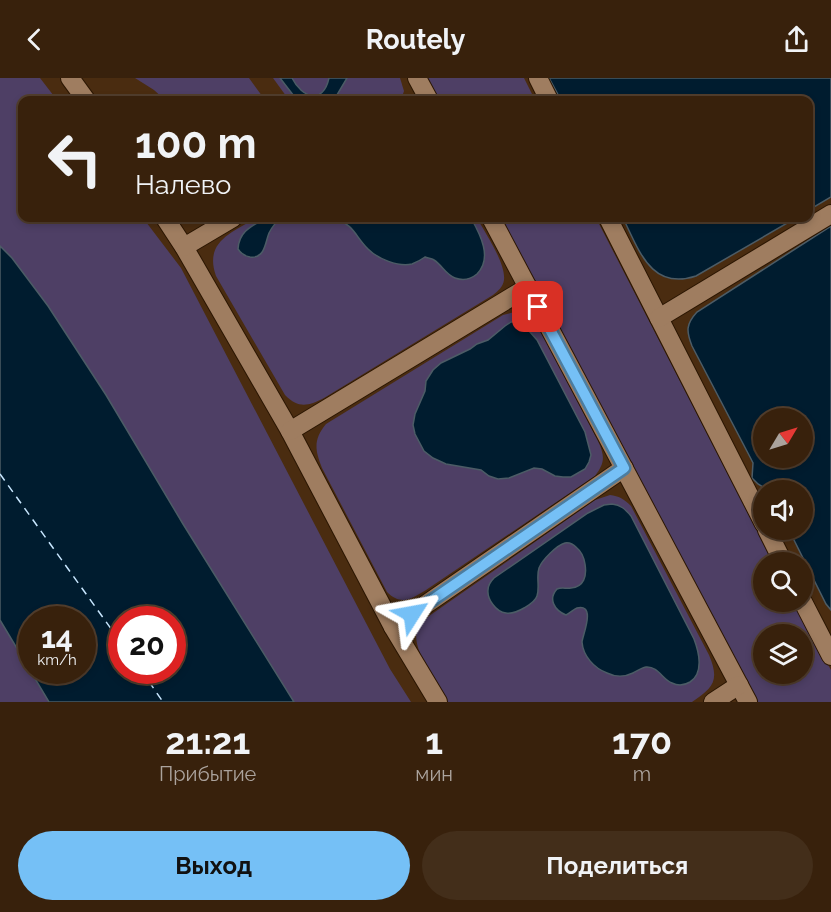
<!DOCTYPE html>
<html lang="ru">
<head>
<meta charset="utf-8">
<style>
  :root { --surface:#38210c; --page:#432e1a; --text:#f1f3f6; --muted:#aba39d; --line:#523e2d; --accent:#75c0f6 }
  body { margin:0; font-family:Raleway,sans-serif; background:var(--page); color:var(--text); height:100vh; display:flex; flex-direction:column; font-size:22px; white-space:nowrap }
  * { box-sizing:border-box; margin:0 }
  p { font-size:20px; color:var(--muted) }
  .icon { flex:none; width:33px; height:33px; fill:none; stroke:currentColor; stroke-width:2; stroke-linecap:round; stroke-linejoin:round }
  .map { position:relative; height:624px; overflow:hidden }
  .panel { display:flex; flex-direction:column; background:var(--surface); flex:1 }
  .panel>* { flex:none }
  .guide { position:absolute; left:18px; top:18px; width:795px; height:126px; border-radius:12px; box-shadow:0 3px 9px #0003,0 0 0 2px var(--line); background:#38210c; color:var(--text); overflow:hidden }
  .needle { width:39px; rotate:52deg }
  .tools { position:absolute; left:753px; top:330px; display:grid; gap:12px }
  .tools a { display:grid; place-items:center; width:60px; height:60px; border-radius:50%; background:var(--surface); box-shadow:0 3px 9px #0003,0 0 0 2px var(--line); font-size:30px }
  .speed { position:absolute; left:18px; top:528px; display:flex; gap:12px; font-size:30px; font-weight:700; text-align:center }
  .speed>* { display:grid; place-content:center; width:78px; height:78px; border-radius:50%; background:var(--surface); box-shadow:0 3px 9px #0003,0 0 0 2px var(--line); line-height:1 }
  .speed small { font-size:15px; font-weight:400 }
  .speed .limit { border:9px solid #d22; background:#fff; color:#111 }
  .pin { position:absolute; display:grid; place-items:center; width:51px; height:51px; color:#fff; margin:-26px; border-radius:12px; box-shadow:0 3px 9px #0006 }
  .me { position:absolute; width:66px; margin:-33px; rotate:56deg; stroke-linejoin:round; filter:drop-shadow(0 0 4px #0008) }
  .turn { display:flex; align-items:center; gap:21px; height:126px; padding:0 18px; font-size:27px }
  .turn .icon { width:78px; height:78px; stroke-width:2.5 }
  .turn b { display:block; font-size:42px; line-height:51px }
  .eta { display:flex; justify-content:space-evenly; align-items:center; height:102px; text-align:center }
  .eta b { font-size:36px; font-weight:700; line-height:42px }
  .primary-button { display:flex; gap:12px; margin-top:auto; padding:12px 18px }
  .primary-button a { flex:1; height:69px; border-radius:36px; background:var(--accent); color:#111; font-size:24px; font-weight:700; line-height:69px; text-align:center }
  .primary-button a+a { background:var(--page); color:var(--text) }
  header { display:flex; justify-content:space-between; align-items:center; height:78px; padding:0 18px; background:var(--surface); font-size:27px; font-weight:700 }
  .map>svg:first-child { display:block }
</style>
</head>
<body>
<header><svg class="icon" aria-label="back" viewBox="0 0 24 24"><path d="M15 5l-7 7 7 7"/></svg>Routely<svg class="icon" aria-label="share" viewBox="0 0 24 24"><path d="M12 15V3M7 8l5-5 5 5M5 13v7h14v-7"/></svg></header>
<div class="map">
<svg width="831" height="624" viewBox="0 0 831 624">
  <rect width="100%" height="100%" fill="#4a2c10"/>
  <g fill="#4e3f65" fill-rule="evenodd">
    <polygon points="0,0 40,0 57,22 22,22 22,140 143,140 181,190 390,591 411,624 294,624 183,446 106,317 48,228 12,180 0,168"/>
    <polygon points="135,0 249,0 265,22 165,22 154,12"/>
    <polygon points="273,0 400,0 404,13 401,22 289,22"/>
    <polygon points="425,0 524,0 535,22 436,22"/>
    <path d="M256 140H477C485 155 506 185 504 202 503 209 498 213 493 217L324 320C308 328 299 331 285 317L216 198C204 164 231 155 256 140Z"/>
    <path d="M499 140H596L773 484H764V524H793L831 592V624H757ZM764 556H802V596H764Z"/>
    <path d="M518 233C527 235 531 237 536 244L598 363C605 378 605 385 595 398L426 512C411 521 401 528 387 514L322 390C315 372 313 362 326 346L503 237Z"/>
    <path d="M610 417C619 418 624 421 631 428L709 577C720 603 713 610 692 624H448C439 609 411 571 417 553 419 547 425 542 429 538L595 422Z"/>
    <polygon points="0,542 44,616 49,624 0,624"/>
  </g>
  <g fill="#001c2f" stroke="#4c5c66" stroke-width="1.5" fill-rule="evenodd">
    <path d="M280 0H292C302 20 323 27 329 0H347L334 22H297Z"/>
    <polygon points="549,0 831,0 831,119 809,132 808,22 561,22"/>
    <path d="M266 140H281C276 144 272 149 269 155 265 165 265 181 250 179 244 178 241 176 238 171 239 153 252 148 266 140Z"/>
    <path d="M333 140H471C480 156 493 180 477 196 471 201 463 203 455 200 446 197 442 187 434 182 433 181 427 180 425 179 421 182 417 184 412 186 398 189 378 181 368 171 354 157 355 147 333 140Z"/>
    <path d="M623 140H796L696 198C651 213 639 172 623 140Z"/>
    <path d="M831 148V532L826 526 789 452H802V412H768L758 406 752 400 753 385 750 379 692 268C686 253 686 246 697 234ZM802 340V380H764V340Z"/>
    <path d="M0 168 12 180 48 228 106 317 183 446 294 624H49L0 542ZM32 542H82V592H32ZM122 542H172V592H122Z"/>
    <polygon points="511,244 518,244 523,246 537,262 585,354 591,377 589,384 585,391 571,399 563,399 555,398 542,391 534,390 509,400 498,401 489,398 481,392 446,386 433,380 424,373 415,356 413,347 415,336 425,313 426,303 433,292 441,285 470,271 477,266 488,262 505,248"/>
    <path d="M612 426C621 427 625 431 631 438L694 561C699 574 704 595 690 604 685 607 678 608 672 605 663 602 658 588 646 589 641 590 637 593 633 595 625 599 615 599 607 595 594 590 583 578 582 564 582 559 597 525 577 530 574 531 570 535 566 537 554 532 548 521 557 511 562 509 566 511 571 510 584 509 587 498 585 486 584 480 582 474 577 470 574 467 570 464 565 465 557 467 542 482 539 490 536 499 540 509 537 518 535 524 529 527 524 530 519 533 512 536 506 535 496 534 487 521 488 512 488 507 491 503 494 500L588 435 604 427Z"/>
  </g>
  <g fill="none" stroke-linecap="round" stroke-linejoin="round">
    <g stroke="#c8e7ff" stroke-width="1.5" stroke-dasharray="8 6" stroke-linecap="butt">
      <polyline points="0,396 122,566"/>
      <polyline points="141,592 163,624"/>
    </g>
    <g stroke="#2b1602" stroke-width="20">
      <g id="minor">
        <polyline points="70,0 86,22"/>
        <polyline points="417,0 429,22"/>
        <polyline points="538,0 549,22"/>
        <polyline points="165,140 184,169 290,353 393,549 438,624"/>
        <polyline points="491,140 748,624"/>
        <polyline points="608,140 764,446"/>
        <polyline points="184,169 233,140"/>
        <polyline points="659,240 831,136"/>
        <polyline points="290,353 528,209"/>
        <polyline points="767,452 783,484"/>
        <polyline points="802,522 831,578"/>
        <polyline points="393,549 624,390"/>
        <polyline points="713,624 739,607"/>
      </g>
    </g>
    <use href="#minor" stroke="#9f7d60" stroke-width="18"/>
  </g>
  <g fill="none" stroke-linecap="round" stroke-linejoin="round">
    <g stroke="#4c7da0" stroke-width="15">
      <polyline id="route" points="412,536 624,390 538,229"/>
    </g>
    <use href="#route" stroke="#75c0f6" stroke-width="10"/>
  </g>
</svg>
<div class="tools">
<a><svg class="needle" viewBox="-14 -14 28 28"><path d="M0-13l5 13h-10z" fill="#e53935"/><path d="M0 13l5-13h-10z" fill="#aba39d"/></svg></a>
<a><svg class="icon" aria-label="sound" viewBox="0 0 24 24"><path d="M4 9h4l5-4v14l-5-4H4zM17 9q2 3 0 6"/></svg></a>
<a><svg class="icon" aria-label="search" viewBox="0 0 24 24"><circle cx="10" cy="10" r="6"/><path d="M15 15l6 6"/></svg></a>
<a><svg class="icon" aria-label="layers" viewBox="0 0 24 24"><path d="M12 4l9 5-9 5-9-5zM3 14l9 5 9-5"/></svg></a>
</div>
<div class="speed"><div>14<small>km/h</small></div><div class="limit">20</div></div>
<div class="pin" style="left:538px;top:229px;background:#d93025"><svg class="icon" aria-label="arrive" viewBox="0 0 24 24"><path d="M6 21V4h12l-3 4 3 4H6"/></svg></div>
<svg class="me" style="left:412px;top:536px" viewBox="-20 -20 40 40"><path d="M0-17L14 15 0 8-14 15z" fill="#75c0f6" stroke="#fff" stroke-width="4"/></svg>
<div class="guide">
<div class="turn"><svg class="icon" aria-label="left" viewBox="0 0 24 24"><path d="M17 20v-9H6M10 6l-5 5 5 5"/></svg><div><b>100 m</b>Налево</div></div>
</div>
</div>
<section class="panel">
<div class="eta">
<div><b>21:21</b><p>Прибытие</p></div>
<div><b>1</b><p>мин</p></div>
<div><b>170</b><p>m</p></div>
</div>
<div class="primary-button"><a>Выход</a><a>Поделиться</a></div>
</section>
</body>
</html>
